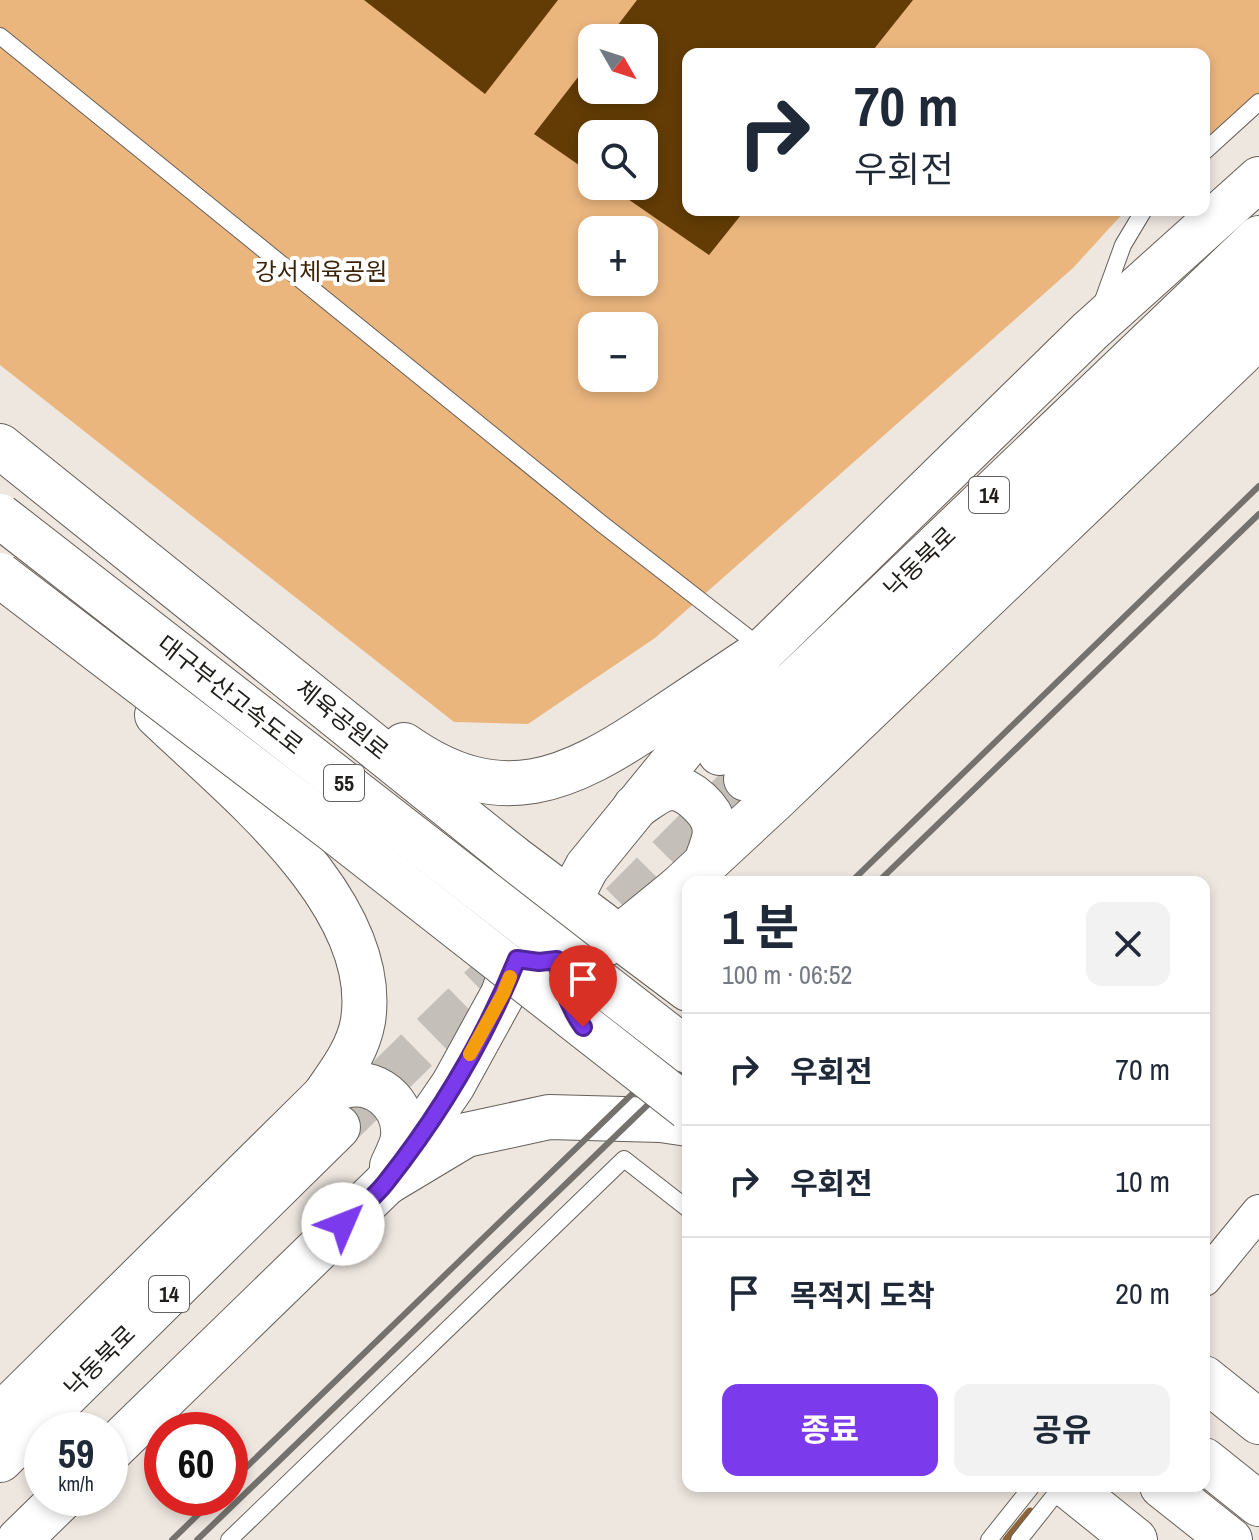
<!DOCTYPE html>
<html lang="ko">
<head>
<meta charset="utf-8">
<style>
  :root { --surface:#fff; --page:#f2f2f3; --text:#1f2937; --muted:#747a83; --line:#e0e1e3; --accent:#7c3aed }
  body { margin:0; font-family:"Archivo Narrow","Noto Sans KR",sans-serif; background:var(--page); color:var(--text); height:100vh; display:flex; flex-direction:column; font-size:30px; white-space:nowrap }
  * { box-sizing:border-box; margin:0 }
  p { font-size:26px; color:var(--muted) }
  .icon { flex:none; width:44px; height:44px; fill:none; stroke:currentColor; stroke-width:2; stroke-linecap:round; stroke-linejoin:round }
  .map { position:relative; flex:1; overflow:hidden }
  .details { position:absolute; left:682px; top:876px; width:528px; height:616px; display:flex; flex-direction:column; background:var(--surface); border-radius:16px; box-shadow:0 4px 12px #0003 }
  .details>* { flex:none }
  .hud { position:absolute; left:682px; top:48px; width:528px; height:168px; border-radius:16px; box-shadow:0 4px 12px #0003; background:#fff; color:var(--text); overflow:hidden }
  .needle { width:52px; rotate:129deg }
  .tools { position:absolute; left:578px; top:24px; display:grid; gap:16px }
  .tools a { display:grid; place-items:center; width:80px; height:80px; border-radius:16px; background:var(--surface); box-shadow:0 4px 12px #0003; font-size:40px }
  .speed { position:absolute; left:24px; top:1412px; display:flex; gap:16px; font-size:40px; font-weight:700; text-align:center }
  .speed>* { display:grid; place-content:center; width:104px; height:104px; border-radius:50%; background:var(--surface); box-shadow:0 4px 12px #0003; line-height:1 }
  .speed small { font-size:20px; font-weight:400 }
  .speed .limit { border:12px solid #d22; background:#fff; color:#111 }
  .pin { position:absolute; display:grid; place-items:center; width:68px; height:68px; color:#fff; margin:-82px -34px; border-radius:50% 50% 50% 0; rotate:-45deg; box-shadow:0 0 8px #0007 }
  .pin .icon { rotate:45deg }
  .me { position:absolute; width:88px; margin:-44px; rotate:46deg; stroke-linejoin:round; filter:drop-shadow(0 0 6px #0008) }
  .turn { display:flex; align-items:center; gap:28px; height:168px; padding:0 40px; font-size:36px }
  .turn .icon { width:104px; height:104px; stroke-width:2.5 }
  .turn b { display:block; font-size:56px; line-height:68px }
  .round { display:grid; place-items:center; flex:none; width:84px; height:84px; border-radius:16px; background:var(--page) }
  .overview { display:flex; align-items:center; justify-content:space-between; height:136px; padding:0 40px }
  h1 { font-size:48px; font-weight:700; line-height:60px }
  .action { display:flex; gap:16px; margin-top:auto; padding:16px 40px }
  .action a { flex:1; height:92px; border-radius:16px; background:var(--accent); color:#fff; font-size:32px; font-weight:700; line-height:92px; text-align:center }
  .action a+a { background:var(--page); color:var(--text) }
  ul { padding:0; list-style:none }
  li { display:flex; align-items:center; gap:24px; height:112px; padding:0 40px; border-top:2px solid var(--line) }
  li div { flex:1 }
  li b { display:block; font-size:30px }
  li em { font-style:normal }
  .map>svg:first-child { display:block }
</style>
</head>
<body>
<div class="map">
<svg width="1259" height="1540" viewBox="0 0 1259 1540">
  <rect width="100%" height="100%" fill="#eee7e0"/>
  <path fill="#ebb67e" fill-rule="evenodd" d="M0 0H1259V93L1204 141V54H688V210H1126L1073 268 655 638 528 724 454 722 0 365ZM592 38H644V90H592ZM592 134H644V186H592ZM592 230H644V282H592ZM592 326H644V378H592Z"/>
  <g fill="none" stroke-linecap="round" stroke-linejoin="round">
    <polyline stroke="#8c6538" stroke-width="9" points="1007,1540 1030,1512"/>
  </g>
  <g fill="#633c05">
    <polygon points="364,0 558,0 485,94"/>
    <polygon points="637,0 913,0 870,54 688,54 688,210 745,210 709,255 609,186 644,186 644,134 592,134 592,174 534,134 592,59 592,90 644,90 644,38 608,38"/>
  </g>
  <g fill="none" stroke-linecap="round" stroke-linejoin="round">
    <g stroke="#c5bfb9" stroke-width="44" stroke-dasharray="44 22" stroke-linecap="butt">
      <polyline points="575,951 746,779"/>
      <polyline points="338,1127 527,942"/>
    </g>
    <g stroke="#655f59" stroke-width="18">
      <g id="service">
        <polyline points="0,36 602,524 763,649"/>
        <polyline points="1204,152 1259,102"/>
        <polyline points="1102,303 1123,245 1144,210"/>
        <polyline points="229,1540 624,1159 688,1209"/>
        <polyline points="989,1540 1032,1486"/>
        <polyline points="1019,1540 1054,1496"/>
      </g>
    </g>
    <g stroke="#655f59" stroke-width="36">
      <polyline id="minor" points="1204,1279 1259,1212"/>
    </g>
    <g stroke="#655f59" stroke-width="46">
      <g id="secondary">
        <polyline points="0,446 511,856 688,989"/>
        <path d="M157 715C233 788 381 903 363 1021 358 1050 340 1073 324 1096"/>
        <path d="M404 745C501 813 568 781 656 722 688 701 720 679 752 658"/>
        <path d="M679 888C667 920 661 950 688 976"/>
        <polyline points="386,1183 466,1135 549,1117 661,1120 688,1124"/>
      </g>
    </g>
    <g stroke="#655f59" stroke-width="46">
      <g id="primary">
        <polyline points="720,753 1259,238"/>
        <polyline points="746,779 1259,290"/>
        <path d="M635 807C647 800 660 787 674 788 690 790 711 810 714 825 717 837 710 851 706 862"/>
        <polyline points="536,962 588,953 619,937 679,888 776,798 1259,336"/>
        <path d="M560 982C553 937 565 907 587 867L764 650 1090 331 1259 179"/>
        <path d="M0 1416 324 1096C329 1093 335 1089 341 1087 374 1076 406 1103 403 1137 402 1146 396 1157 392 1166"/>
        <polyline points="110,1451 386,1183 453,1085 503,994 524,934 527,895 511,856"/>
        <polyline points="0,1460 338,1127"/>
        <polyline points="19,1540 62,1498"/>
      </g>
    </g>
    <g stroke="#655f59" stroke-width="46">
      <g id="motorway">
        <polyline points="1204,1378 1259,1422"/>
        <polyline points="1204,1460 1259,1504"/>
        <polyline points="1068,1486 1135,1540"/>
        <polyline points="1162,1486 1230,1540"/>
      </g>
    </g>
    <use href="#service" stroke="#fff" stroke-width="16"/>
    <use href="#minor" stroke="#fff" stroke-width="34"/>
    <use href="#secondary" stroke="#fff" stroke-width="44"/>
    <use href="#primary" stroke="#fff" stroke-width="44"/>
    <use href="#motorway" stroke="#fff" stroke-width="44"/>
    <g stroke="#75716c" stroke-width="6">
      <polyline points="851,882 1259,486"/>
      <polyline points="878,882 1259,514"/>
      <polyline points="230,1483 688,1040"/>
      <polyline points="172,1540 215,1498"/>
      <polyline points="197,1540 688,1066"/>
    </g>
    <g stroke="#655f59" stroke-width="46" stroke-linecap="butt">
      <g id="motorway-bridge">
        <polyline points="0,516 688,1051"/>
        <polyline points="0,575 332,829 688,1108"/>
      </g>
    </g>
    <use href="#motorway-bridge" stroke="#fff" stroke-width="44"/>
  </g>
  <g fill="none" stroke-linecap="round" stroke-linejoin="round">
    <g stroke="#51269a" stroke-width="20">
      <path id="route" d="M343 1224C358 1210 375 1197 387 1181 440 1114 485 1038 517 959L539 962 557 960C561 985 568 1006 583 1027"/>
    </g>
    <use href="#route" stroke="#7c3aed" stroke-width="14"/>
    <polyline stroke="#f59e0b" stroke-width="14" points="470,1054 503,994 510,977"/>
  </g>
  <g text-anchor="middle" stroke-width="8" stroke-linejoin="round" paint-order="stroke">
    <g fill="#fff" stroke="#63625f" stroke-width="2">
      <rect x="969" y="477" width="40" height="36" rx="6"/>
      <rect x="324" y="765" width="40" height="36" rx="6"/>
      <rect x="149" y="1276" width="40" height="36" rx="6"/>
    </g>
    <g font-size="22" font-weight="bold" fill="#201e1b">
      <text x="989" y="503">14</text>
      <text x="344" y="791">55</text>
      <text x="169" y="1302">14</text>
    </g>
    <g font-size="24" fill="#3b2407" stroke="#fff">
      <text x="321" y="280">강서체육공원</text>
    </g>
    <g font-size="24" fill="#201e1b" stroke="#fff">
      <text transform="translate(920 562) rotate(-44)" y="8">낙동북로</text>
      <text transform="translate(230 695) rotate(38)" y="8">대구부산고속도로</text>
      <text transform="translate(342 720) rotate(39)" y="8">체육공원로</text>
      <text transform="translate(100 1361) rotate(-45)" y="8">낙동북로</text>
    </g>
  </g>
</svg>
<div class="tools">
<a><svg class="needle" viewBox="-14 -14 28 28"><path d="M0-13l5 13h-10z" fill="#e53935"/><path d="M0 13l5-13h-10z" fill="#747a83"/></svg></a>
<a><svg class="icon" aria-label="search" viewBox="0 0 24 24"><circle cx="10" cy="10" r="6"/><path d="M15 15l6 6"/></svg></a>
<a>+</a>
<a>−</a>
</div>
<div class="speed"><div>59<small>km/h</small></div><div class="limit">60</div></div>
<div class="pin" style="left:583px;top:1027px;background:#d93025"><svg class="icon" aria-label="arrive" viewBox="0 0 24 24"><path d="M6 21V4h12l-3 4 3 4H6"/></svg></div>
<svg class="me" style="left:343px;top:1224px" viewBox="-20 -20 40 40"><circle r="19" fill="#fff"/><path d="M0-13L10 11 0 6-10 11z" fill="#7c3aed"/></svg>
<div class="hud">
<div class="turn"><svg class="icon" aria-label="right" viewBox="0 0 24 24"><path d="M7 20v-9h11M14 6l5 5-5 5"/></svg><div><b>70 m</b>우회전</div></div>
</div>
<section class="details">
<div class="overview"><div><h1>1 분</h1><p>100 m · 06:52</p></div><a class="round"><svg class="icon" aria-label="close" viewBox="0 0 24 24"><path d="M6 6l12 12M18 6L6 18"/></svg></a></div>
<ul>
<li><svg class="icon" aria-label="right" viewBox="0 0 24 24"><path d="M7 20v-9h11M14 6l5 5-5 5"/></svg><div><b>우회전</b></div><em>70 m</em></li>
<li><svg class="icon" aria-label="right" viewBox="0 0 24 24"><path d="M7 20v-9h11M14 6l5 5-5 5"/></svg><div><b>우회전</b></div><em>10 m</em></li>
<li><svg class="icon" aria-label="arrive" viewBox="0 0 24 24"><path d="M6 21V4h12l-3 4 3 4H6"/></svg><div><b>목적지 도착</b></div><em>20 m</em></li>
</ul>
<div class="action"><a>종료</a><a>공유</a></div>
</section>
</div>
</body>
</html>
